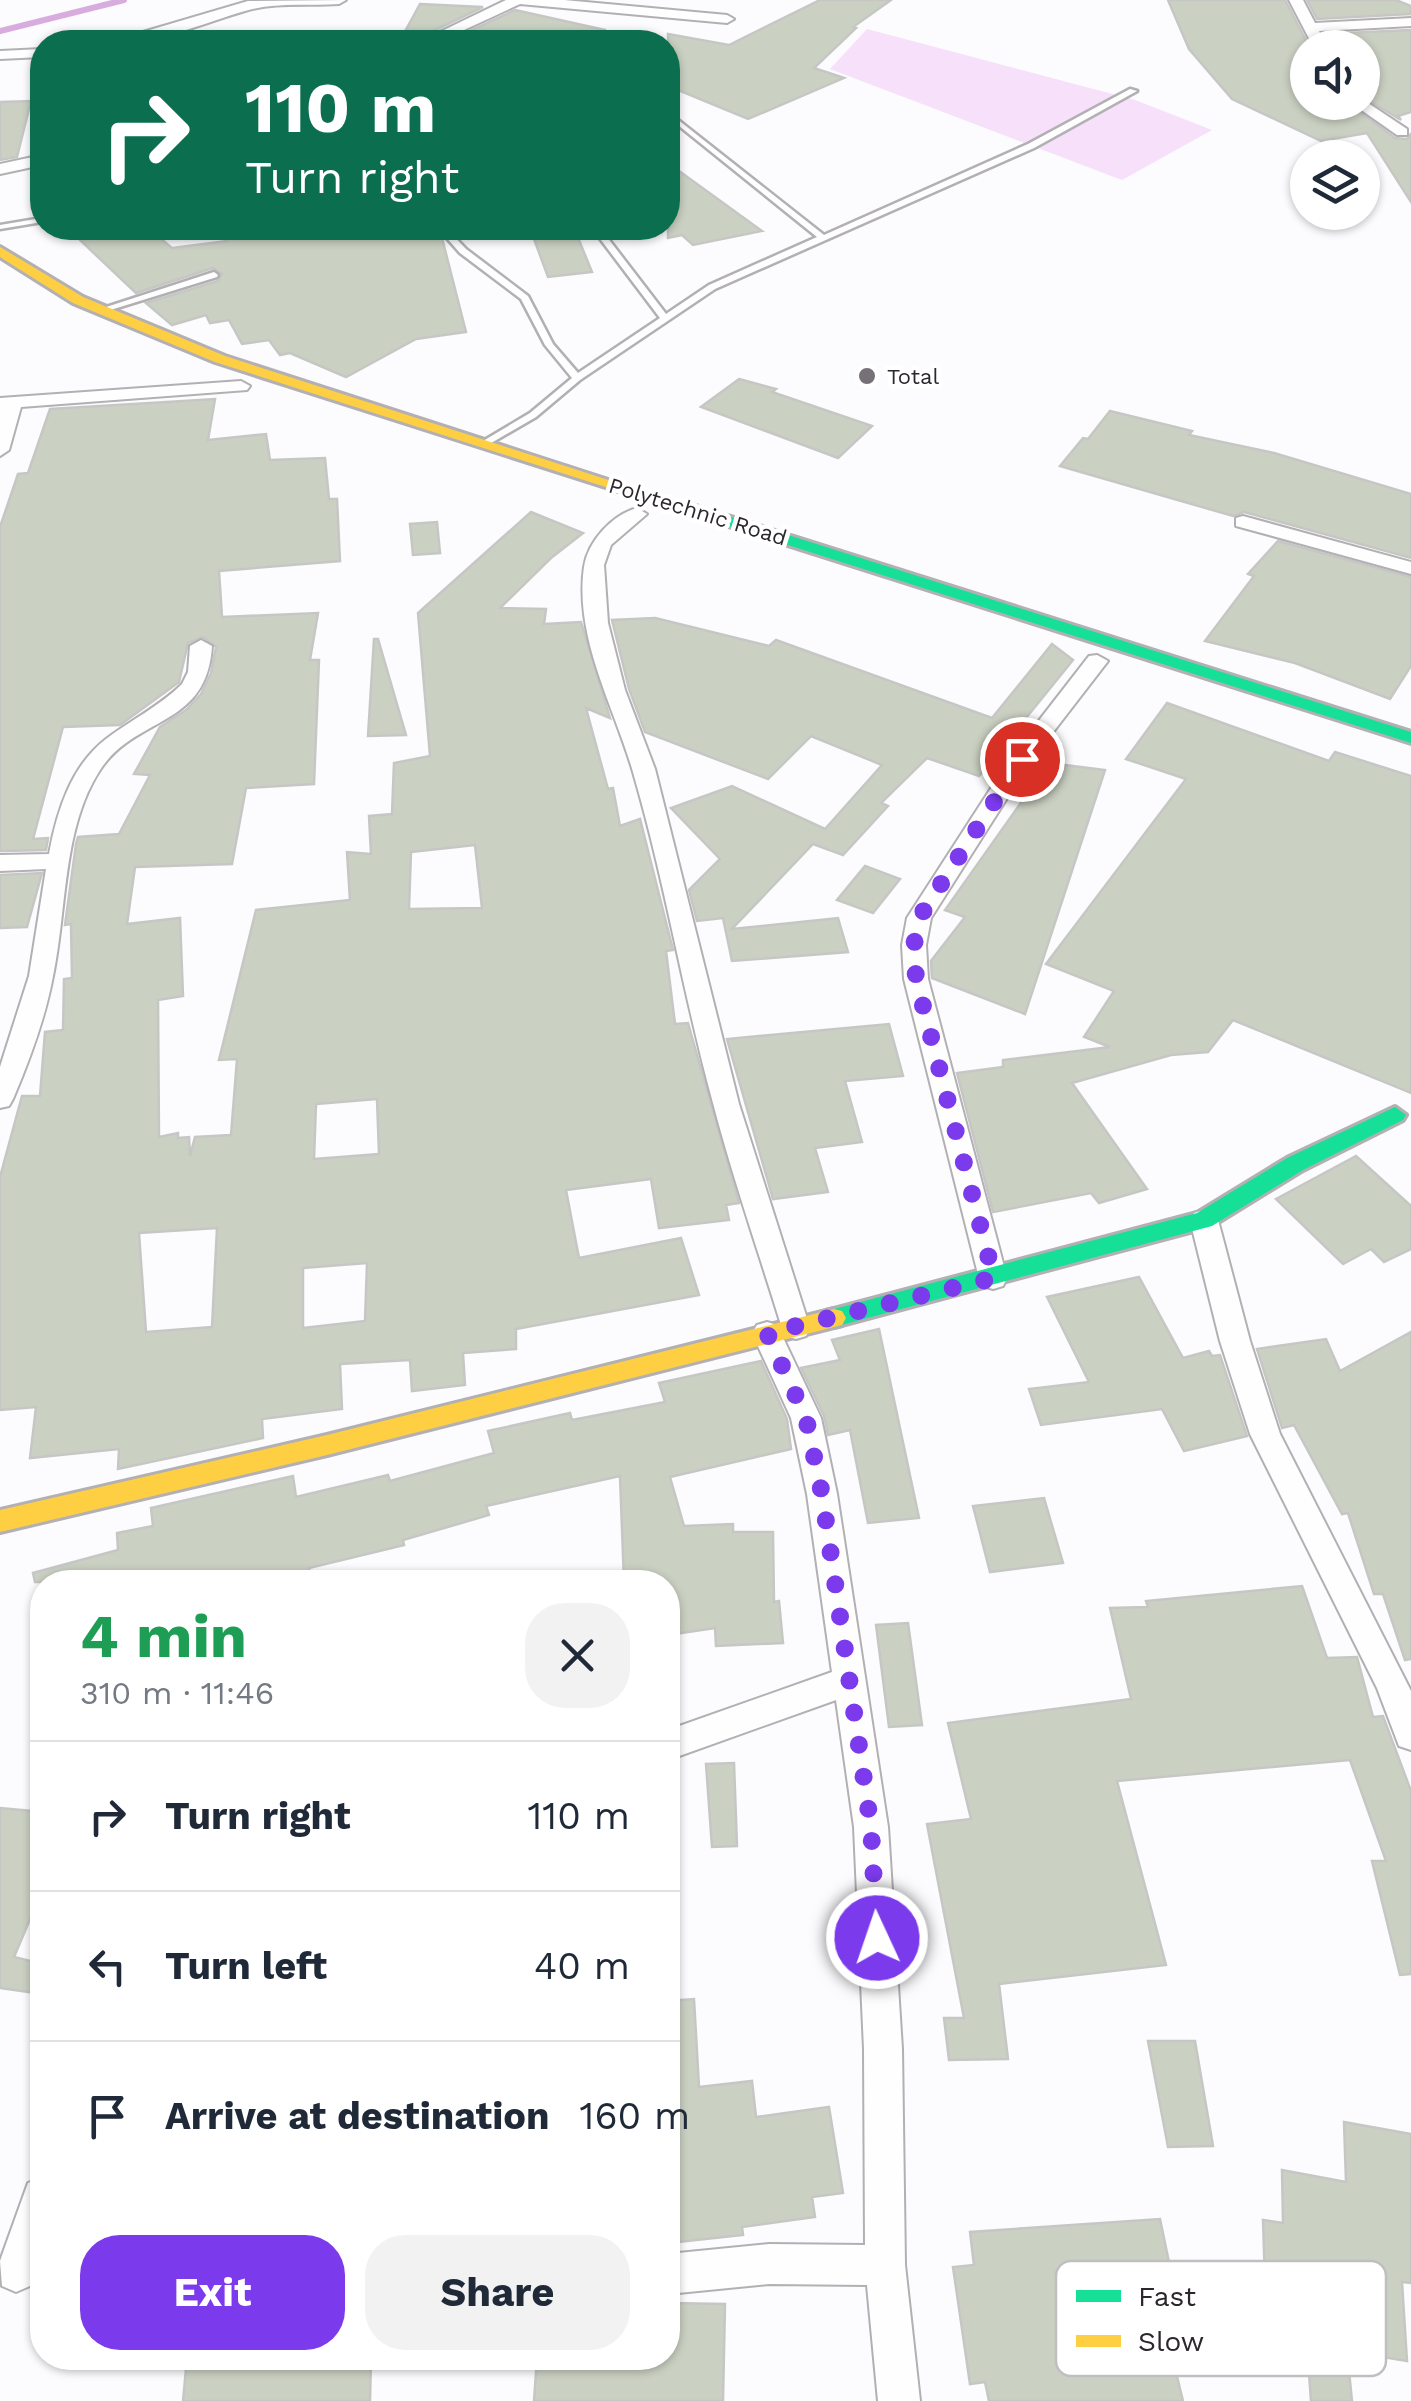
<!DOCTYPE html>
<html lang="en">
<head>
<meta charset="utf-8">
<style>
  :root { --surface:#fff; --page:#f2f2f3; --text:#1f2937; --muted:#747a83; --line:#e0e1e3; --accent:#7c3aed }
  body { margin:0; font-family:"Work Sans",sans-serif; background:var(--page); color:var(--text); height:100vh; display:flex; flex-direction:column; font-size:38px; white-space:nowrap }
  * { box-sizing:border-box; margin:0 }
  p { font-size:32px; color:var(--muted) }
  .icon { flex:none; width:55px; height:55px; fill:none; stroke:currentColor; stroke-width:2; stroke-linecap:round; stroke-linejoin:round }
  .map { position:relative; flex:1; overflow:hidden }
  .sheet { position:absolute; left:30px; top:1570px; width:650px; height:800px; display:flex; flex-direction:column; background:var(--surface); border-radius:40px; box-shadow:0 2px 8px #0004 }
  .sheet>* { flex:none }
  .banner { position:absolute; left:30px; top:30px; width:650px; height:210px; border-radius:40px; box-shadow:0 2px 8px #0004; background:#0b6e4f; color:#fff; overflow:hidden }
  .fabs { position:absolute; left:1290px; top:30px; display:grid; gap:20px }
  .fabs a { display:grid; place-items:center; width:90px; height:90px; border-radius:50%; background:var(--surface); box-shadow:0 2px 8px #0004; font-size:50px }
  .pin { position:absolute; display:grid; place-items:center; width:85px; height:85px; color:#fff; margin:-42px; border:5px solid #fff; border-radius:50%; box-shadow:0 2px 10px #0007 }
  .me { position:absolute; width:110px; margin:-55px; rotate:357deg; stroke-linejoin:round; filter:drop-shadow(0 0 8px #0008) }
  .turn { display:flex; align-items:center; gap:35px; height:210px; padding:0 50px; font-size:45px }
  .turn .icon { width:130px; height:130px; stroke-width:2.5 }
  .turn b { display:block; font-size:70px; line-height:85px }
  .round { display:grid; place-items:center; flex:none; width:105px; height:105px; border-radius:40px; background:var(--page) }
  .headline { display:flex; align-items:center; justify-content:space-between; height:170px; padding:0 50px }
  h1 { font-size:60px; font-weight:700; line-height:75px; color:#1e9e55 }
  .action { display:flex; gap:20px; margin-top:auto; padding:20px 50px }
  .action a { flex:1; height:115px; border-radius:40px; background:var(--accent); color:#fff; font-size:40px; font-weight:700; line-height:115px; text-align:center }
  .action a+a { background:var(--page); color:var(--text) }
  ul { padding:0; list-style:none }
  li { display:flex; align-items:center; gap:30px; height:150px; padding:0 50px; border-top:2px solid var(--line) }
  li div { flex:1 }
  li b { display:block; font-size:38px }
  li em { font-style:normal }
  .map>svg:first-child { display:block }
</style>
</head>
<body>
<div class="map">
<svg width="1411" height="2401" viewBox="0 0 1411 2401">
  <rect width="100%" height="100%" fill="#fcfbfd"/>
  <polygon fill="#f6e0fa" points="867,29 1135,100 1212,130 1122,180 830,69"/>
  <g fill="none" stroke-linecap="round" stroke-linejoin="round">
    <polyline stroke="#d8addd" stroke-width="6" points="0,31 124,0"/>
  </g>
  <g fill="#cad1c2" stroke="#c6c7c5" stroke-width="2.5" fill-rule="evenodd">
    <polygon points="820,0 891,0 853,27 856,28 814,68 844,78 748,119 668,86 668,34 729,45"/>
    <polygon points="1168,0 1285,0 1310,48 1308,102 1346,102 1395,138 1407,139 1411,134 1411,202 1367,133 1321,141 1232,99 1189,49"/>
    <polygon points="1307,0 1396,0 1411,6 1411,14 1317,19"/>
    <polygon points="420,4 483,7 423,36 403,35"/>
    <polygon points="515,10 605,30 603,42 446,42"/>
    <polygon points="1411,30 1411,112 1398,116 1401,120 1362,96 1362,48 1332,48 1325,34"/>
    <polygon points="31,101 17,157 0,160 0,102"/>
    <polygon points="668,163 762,231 693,245 682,235 668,238"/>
    <polygon points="128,228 148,228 172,248 227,241 220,228 434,228 442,238 466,332 416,339 346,377 290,353 280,355 269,340 242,344 229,320 210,323 206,315 172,325 146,303 218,281 222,274 213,268 136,293 80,240"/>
    <polygon points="530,228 574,228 592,272 548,277"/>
    <polygon points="739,379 776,389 772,392 872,426 838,458 701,407"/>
    <path d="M215 399 208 440 266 434 270 460 325 458 329 499H337L340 561 219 571 222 617 318 613 310 660H319L314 784 246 788 232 864 135 867 127 924 180 918 183 996 158 1000 159 1137 178 1133V1138L189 1137 190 1156 195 1137 231 1135 237 1059 219 1060 256 910 350 900 347 852 371 854 369 816 392 814 394 763 430 756 418 613 531 512 583 533 551 558 500 608 546 609 544 624 581 622 610 718 586 708 608 789 613 788 620 826 640 819 673 950 666 951 675 1024 688 1023 739 1203 726 1205 729 1220 659 1228 651 1179 566 1190 579 1258 681 1238 699 1295 516 1329V1349L463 1353 465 1385 412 1391 410 1360 340 1364 342 1409 262 1419 263 1438 118 1469 119 1449 30 1458 36 1407 0 1410V1177L22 1096H40L45 1032 63 1030 64 979 72 978 71 924 65 925 76 844 78 837 119 834 150 775 134 774 160 727 186 710 201 694 211 673 216 647 203 637 188 643 179 682 120 725 63 727 33 839 48 838 46 850 0 851V527L18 474 28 473 50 409ZM475 845 482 908 409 909 411 852ZM377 1099 379 1154 314 1159 316 1104ZM217 1228 212 1327 146 1332 139 1233ZM367 1263 365 1321 303 1328V1268Z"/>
    <polygon points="1110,411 1192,431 1189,435 1274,453 1411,494 1411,558 1244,512 1233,516 1060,466 1083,438 1088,439"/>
    <polygon points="437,522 440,553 413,555 410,524"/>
    <polygon points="1278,541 1411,577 1411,666 1390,699 1295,663 1205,641 1254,576 1248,574"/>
    <polygon points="655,618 769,646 776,640 992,718 1052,644 1073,660 979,776 927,758 881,803 888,806 843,855 813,844 732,929 838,918 848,952 732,961 723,918 697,921 689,890 720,859 671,808 732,786 825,829 882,765 811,736 768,779 645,732 629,689 612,620"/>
    <polygon points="374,639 378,639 406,735 368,736"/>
    <polygon points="1167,703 1329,761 1335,752 1411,776 1411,1093 1233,1020 1208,1052 1171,1055 1072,1083 1147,1189 1099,1203 1091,1193 993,1212 957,1073 1003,1067 1003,1060 1110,1047 1084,1037 1114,991 1046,964 1186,779 1126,759"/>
    <polygon points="1049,763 1105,770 1025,1014 932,978 931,961 965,917 945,910"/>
    <polygon points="865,866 900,879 873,913 837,900"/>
    <polygon points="42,873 27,927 0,928 0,875"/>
    <polygon points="889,1024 903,1076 845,1081 862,1142 815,1148 828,1192 773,1199 727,1039"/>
    <polygon points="1356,1156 1411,1206 1411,1249 1384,1262 1371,1249 1343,1264 1276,1199"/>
    <polygon points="1139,1277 1183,1358 1209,1351 1212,1356 1220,1355 1247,1436 1184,1451 1162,1409 1041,1425 1029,1389 1089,1382 1047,1297"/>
    <polygon points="879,1329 919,1518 868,1523 850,1430 828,1435 824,1416 801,1368 840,1360 832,1340"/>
    <polygon points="1411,1332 1411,1659 1405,1660 1383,1594 1374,1594 1348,1513 1342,1514 1294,1425 1282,1428 1257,1349 1326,1339 1340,1371"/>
    <polygon points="761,1361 787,1419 791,1449 670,1477 684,1526 733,1524 733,1532 773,1532 774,1602 779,1601 783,1643 716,1646 715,1628 668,1635 668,1582 624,1582 620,1476 486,1506 489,1515 403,1540 404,1545 309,1568 311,1582 35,1582 33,1573 118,1550 117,1533 153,1526 151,1508 293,1476 296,1497 388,1475 390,1481 494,1453 488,1431 570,1413 572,1420 665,1402 659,1383"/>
    <polygon points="1044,1498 1063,1563 990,1572 973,1506"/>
    <polygon points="1302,1586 1327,1658 1357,1657 1373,1717 1383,1716 1411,1791 1411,1974 1400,1975 1372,1861 1386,1861 1350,1760 1117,1781 1166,1965 999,1984 1008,2059 949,2060 944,2018 964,2018 927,1824 971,1819 948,1723 1131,1699 1110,1608 1148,1607 1146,1601"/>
    <polygon points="908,1623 922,1725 889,1727 876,1625"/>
    <polygon points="734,1763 737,1846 712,1847 706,1764"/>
    <polygon points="0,1808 42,1812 42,1891 14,1957 42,1964 36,1993 0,1988"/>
    <polygon points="694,1999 699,2087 752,2081 756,2117 829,2107 843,2193 812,2197 815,2217 742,2227 743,2235 668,2243 668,2001"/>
    <polygon points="1148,2041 1195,2041 1213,2146 1168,2147"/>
    <polygon points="1344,2122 1411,2134 1411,2283 1402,2282 1407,2361 1347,2351 1352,2401 1311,2401 1307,2345 1164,2323 1183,2401 989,2401 985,2382 970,2384 953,2267 974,2265 970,2232 1160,2219 1170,2267 1265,2282 1263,2220 1283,2223 1282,2170 1346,2182"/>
    <polygon points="668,2303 725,2304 723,2401 534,2401 537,2358 668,2358"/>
    <polygon points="187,2358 371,2358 370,2401 183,2401"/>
  </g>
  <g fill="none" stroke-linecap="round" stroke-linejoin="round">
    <g stroke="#b3b0b4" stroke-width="5">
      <g id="lane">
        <polygon points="1130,89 1137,91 1034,148 715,289 580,380 536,417 486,446 478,444 530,413 572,378 545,345 521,299 460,253 438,228 446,228 466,249 528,296 553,344 578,373 660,318 592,228 600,228 666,314 709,285 817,237 668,117 668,112 824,235 1028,144"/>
        <polygon points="42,218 42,222 0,229 0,225"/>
        <polygon points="214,272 218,275 217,277 104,312 97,310"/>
      </g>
    </g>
    <g stroke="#b3b0b4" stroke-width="4">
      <g id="street">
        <path d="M346 0 339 4C309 6 274 2 245 11 200 24 156 45 109 42L248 1Z"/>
        <polygon points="506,0 564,0 727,15 734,19 727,23 520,4 438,42 419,42"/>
        <polygon points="1289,0 1303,0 1315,23 1411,18 1411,26 1319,31 1328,48 1314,48"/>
        <polygon points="42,49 42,57 0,59 0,51"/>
        <polygon points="1362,99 1407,129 1407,135 1397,135 1350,102 1362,102"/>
        <polygon points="42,155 42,165 0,174 0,164"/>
        <polygon points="241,381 250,386 247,390 21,407 9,450 0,456 0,398"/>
        <path d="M637 508 647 514 611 545 604 565 608 623 625 690 655 769 739 1104 810 1328 806 1336 796 1339 786 1336 782 1328C759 1253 733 1179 713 1103 683 994 665 881 633 772 614 706 574 638 584 567 588 541 612 515 637 508Z"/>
        <polygon points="1243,516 1411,562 1411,574 1236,526 1236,518"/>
        <path d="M201 640 212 646C207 728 136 715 100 770 62 828 67 910 53 976 45 1019 30 1059 13 1099L9 1106 0 1108V1067L29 976 46 869 0 871V855L49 854C57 811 71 766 106 739 131 720 160 706 182 684L188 672 190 646Z"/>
        <polygon points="1097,655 1108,661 1030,762 931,918 926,945 928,979 1007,1278 1003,1286 993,1289 983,1286 979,1278 904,979 902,945 907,918 1013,754 1089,656"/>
        <polygon points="1204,1210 1214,1213 1218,1220 1250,1341 1280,1434 1411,1691 1411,1750 1399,1746 1377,1688 1250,1434 1220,1341 1190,1220 1194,1213"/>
        <polygon points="767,1322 777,1325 821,1418 837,1494 888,1827 902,2049 905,2265 920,2401 878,2401 867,2285 769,2284 668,2294 668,2254 769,2244 865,2245 864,2049 854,1827 836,1700 668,1760 668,1730 832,1672 807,1494 791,1418 752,1333 757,1325"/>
        <polygon points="42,2177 42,2253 30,2286 16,2292 2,2286 0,2261 28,2183"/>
      </g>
    </g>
    <g stroke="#b3b0b4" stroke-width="6">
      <g id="fast">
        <polygon points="693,505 1411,732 1411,743 687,513 685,510"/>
        <polygon points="1395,1107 1406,1115 1403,1120 1303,1170 1212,1226 834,1327 826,1325 822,1318 826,1311 834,1309 1197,1213 1287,1158"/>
      </g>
    </g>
    <g stroke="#b3b0b4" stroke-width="6">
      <g id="slow">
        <polygon points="0,247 83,297 225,356 701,510 687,513 215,362 73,303 0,257"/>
        <polygon points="834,1309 842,1311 846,1318 842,1325 327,1455 0,1532 0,1510 327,1435"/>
      </g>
    </g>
    <use href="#lane" fill="#fffeff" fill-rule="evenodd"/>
    <use href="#street" fill="#fffeff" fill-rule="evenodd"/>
    <use href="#fast" fill="#16e098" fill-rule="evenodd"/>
    <use href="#slow" fill="#ffcf43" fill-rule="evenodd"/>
  </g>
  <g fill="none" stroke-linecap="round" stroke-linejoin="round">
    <polyline stroke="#7c3aed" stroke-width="18" stroke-dasharray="0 32.4" points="877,1938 871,1827 822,1494 806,1418 767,1333 994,1278 916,979 914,945 919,918 1022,759"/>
  </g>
  <circle fill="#757176" stroke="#fff" stroke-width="4" cx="867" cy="376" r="10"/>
  <g text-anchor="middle" stroke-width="9" stroke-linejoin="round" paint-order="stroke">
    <g font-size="22" fill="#2c272d" stroke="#fff" text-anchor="start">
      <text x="887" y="384">Total</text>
    </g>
    <g font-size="22" fill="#2c272d" stroke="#fff">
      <text transform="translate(698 511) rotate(17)" y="8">Polytechnic Road</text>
    </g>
  </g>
  <rect x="1056" y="2261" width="330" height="115" rx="15" fill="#fff" stroke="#c0bec0" stroke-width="2.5"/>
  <rect x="1076" y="2290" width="45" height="12" fill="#16e098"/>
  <rect x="1076" y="2335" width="45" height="12" fill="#ffcf43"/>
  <g font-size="28" fill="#2c272d">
    <text x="1138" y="2306">Fast</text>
    <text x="1138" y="2351">Slow</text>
  </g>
</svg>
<div class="fabs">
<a><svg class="icon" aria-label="sound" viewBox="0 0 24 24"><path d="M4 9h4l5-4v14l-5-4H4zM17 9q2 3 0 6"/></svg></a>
<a><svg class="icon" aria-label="layers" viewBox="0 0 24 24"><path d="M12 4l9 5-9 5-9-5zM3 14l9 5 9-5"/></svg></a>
</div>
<div class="pin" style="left:1022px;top:759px;background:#d93025"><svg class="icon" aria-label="arrive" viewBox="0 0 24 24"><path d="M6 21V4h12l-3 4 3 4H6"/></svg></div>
<svg class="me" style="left:877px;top:1938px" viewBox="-20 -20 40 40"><circle r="17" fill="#7c3aed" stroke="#fff" stroke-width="3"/><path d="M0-11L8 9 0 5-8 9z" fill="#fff"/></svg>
<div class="banner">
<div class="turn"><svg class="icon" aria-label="right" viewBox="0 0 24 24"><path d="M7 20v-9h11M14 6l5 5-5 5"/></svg><div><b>110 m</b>Turn right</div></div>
</div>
<section class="sheet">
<div class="headline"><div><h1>4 min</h1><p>310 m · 11:46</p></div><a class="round"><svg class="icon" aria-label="close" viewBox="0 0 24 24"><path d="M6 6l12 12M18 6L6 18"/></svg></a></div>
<ul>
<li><svg class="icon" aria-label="right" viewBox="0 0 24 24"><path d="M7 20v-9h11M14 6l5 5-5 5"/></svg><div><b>Turn right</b></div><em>110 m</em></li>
<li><svg class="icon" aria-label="left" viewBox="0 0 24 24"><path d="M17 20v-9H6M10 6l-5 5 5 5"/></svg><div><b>Turn left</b></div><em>40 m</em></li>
<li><svg class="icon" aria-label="arrive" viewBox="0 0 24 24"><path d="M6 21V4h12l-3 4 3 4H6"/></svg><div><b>Arrive at destination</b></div><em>160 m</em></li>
</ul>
<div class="action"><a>Exit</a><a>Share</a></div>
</section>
</div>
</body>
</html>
